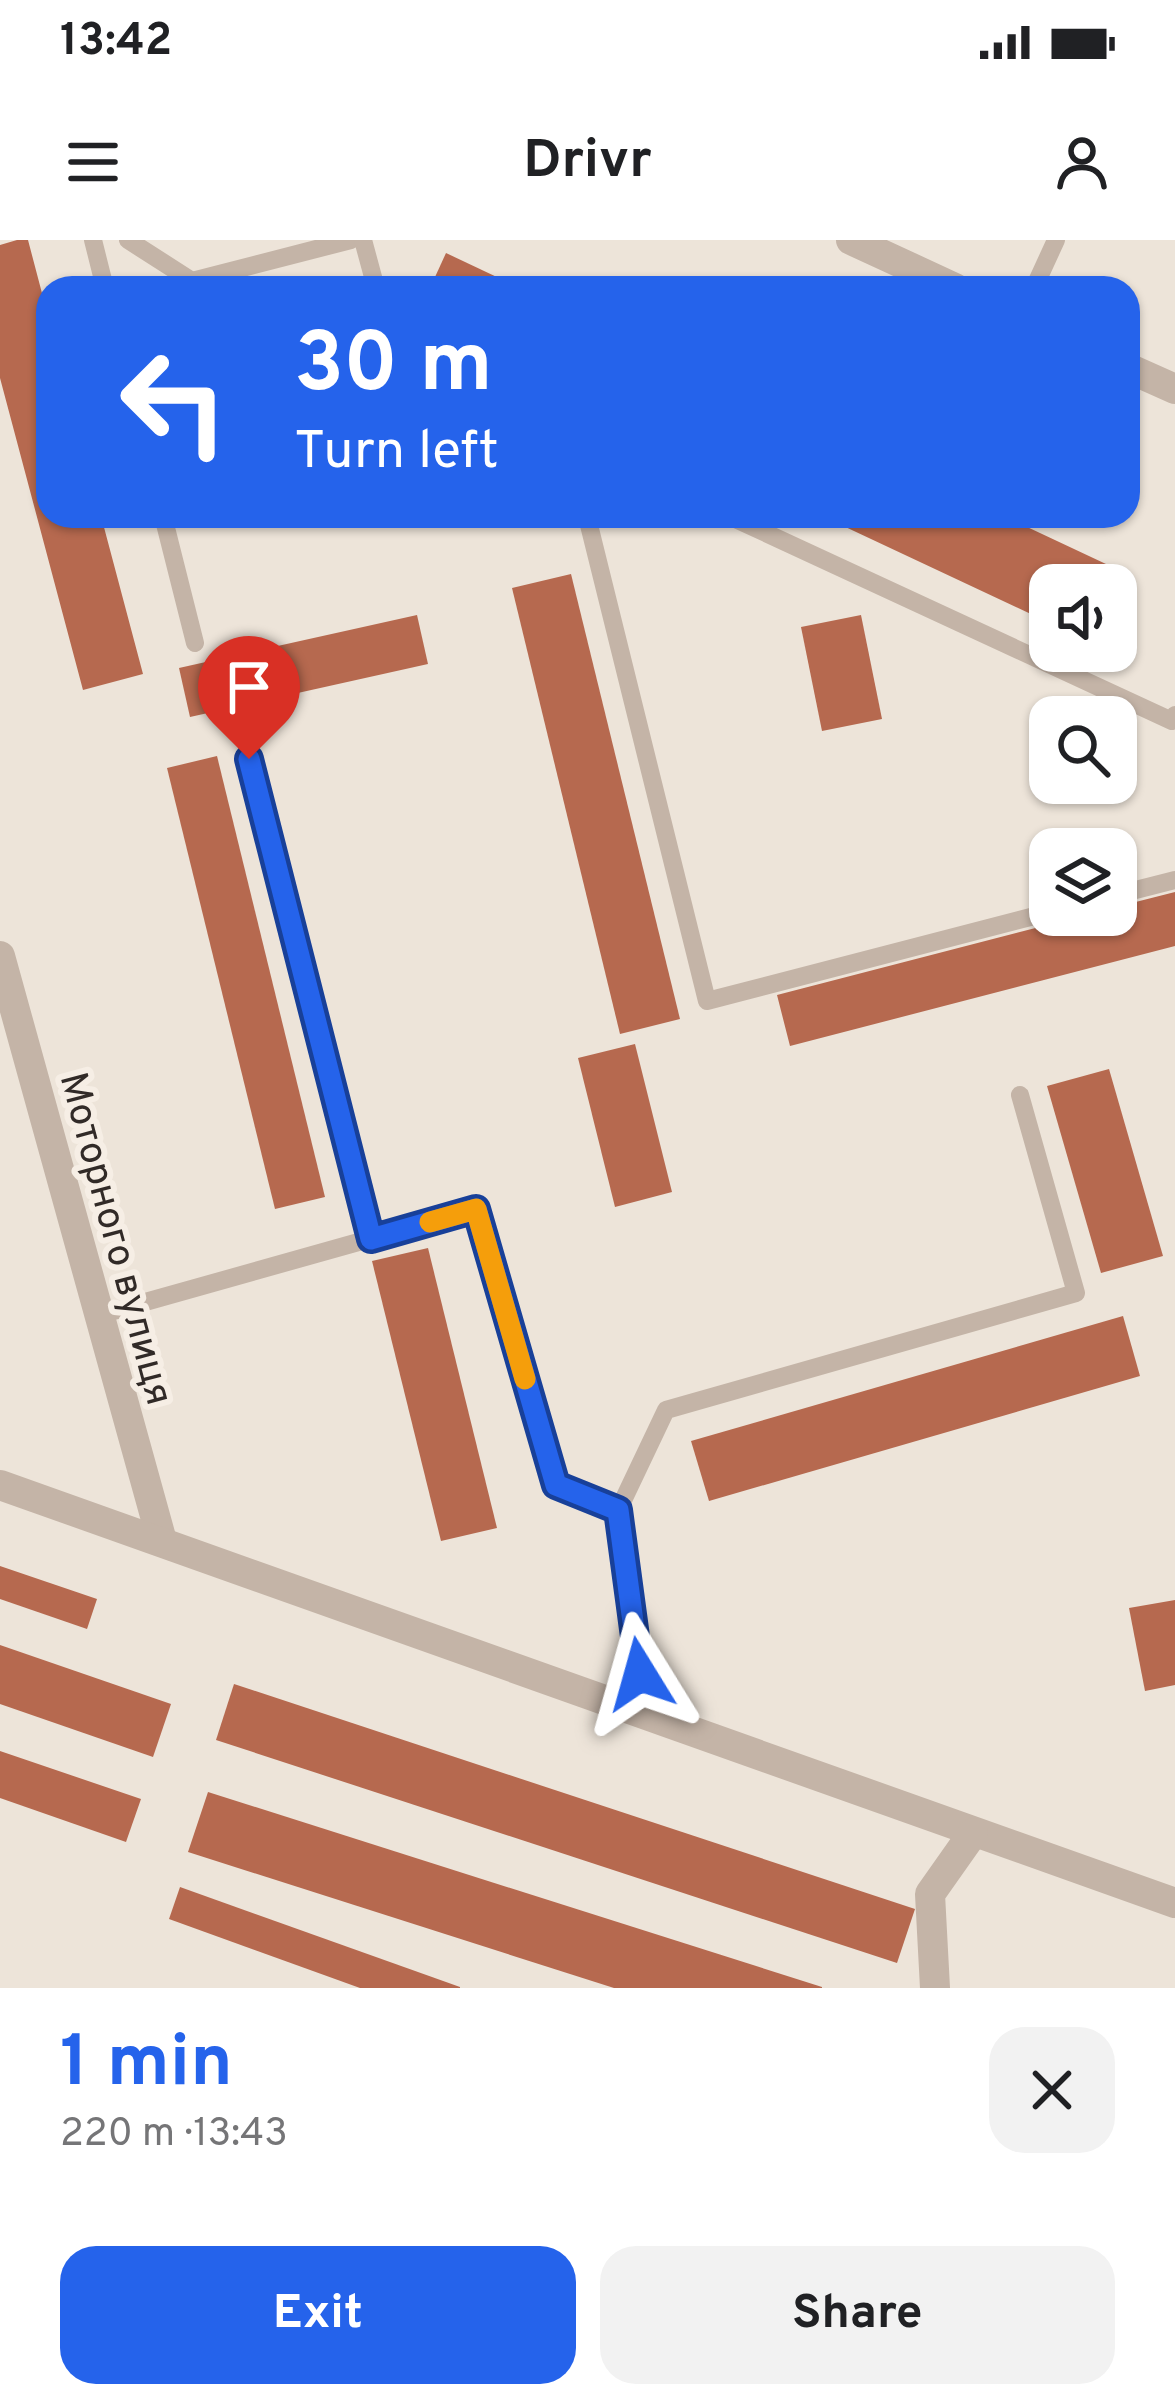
<!DOCTYPE html>
<html lang="en">
<head>
<meta charset="utf-8">
<style>
  :root { --surface:#fff; --page:#f2f2f2; --text:#202124; --muted:#757577; --accent:#2563eb }
  body { margin:0; font-family:Overpass,sans-serif; background:var(--page); color:var(--text); height:100vh; display:flex; flex-direction:column; font-size:45px; white-space:nowrap }
  * { box-sizing:border-box; margin:0 }
  p { font-size:39px; color:var(--muted) }
  .icon { flex:none; width:66px; height:66px; fill:none; stroke:currentColor; stroke-width:2; stroke-linecap:round; stroke-linejoin:round }
  .map { position:relative; height:1748px; overflow:hidden }
  .drawer { display:flex; flex-direction:column; background:var(--surface); flex:1 }
  .drawer>* { flex:none }
  .guide { position:absolute; left:36px; top:36px; width:1104px; height:252px; border-radius:36px; box-shadow:0 3px 9px #0004; background:#2563eb; color:#fff; overflow:hidden }
  .buttons { position:absolute; left:1029px; top:324px; display:grid; gap:24px }
  .buttons a { display:grid; place-items:center; width:108px; height:108px; border-radius:24px; background:var(--surface); box-shadow:0 3px 9px #0004; font-size:60px }
  .pin { position:absolute; display:grid; place-items:center; width:102px; height:102px; color:#fff; margin:-123px -51px; border-radius:50% 50% 50% 0; rotate:-45deg; box-shadow:0 0 12px #0007 }
  .pin .icon { rotate:45deg }
  .me { position:absolute; width:132px; margin:-66px; rotate:352deg; stroke-linejoin:round; filter:drop-shadow(0 0 9px #0008) }
  .turn { display:flex; align-items:center; gap:42px; height:252px; padding:0 60px; font-size:54px }
  .turn .icon { width:156px; height:156px; stroke-width:2.5 }
  .turn b { display:block; font-size:84px; line-height:102px }
  .round { display:grid; place-items:center; flex:none; width:126px; height:126px; border-radius:36px; background:var(--page) }
  .headline { display:flex; align-items:center; justify-content:space-between; height:204px; padding:0 60px }
  h1 { font-size:72px; font-weight:700; line-height:90px; color:var(--accent) }
  .action { display:flex; gap:24px; margin-top:auto; padding:24px 60px }
  .action a { flex:1; height:138px; border-radius:36px; background:var(--accent); color:#fff; font-size:48px; font-weight:700; line-height:138px; text-align:center }
  .action a+a { background:var(--page); color:var(--text) }
  .status { display:flex; justify-content:space-between; align-items:center; height:84px; padding:0 60px; background:var(--surface); direction:ltr }
  .status svg { height:33px; fill:currentColor }
  header { display:flex; justify-content:space-between; align-items:center; height:156px; padding:0 60px; background:var(--surface); font-size:54px; font-weight:700 }
  .map>svg:first-child { display:block }
</style>
</head>
<body>
<div class="status"><b>13:42</b><svg viewBox="0 0 49 12"><path d="M0 12V9h3v3zM5 12V6h3v6zM10 12V3h3v9zM15 12V0h3v12zM26 1h20v11H26zM47 4h2v5h-2z"/></svg></div>
<header><svg class="icon" aria-label="menu" viewBox="0 0 24 24"><path d="M4 6h16M4 12h16M4 18h16"/></svg>Drivr<svg class="icon" aria-label="person" viewBox="0 0 24 24"><circle cx="12" cy="8" r="4"/><path d="M4 21q1-7 8-7t8 7"/></svg></header>
<div class="map">
<svg width="1175" height="1748" viewBox="0 0 1175 1748">
  <rect width="100%" height="100%" fill="#ede4d9"/>
  <g fill="#b6694f">
    <polygon points="17,0 28,0 48,76 48,276 101,276 143,434 83,450 0,138 0,5"/>
    <polygon points="446,13 520,48 430,48"/>
    <polygon points="822,276 1004,276 1123,332 1117,345 1050,345 1050,383"/>
    <polygon points="571,334 680,779 620,794 512,348"/>
    <polygon points="417,375 428,424 190,477 179,428"/>
    <polygon points="861,375 882,479 822,491 801,387"/>
    <polygon points="217,516 325,957 275,969 167,528"/>
    <polygon points="1175,652 1175,706 790,806 777,755 1086,675 1116,675 1116,667"/>
    <polygon points="635,804 672,952 615,967 578,818"/>
    <polygon points="1109,829 1163,1016 1101,1033 1047,846"/>
    <polygon points="428,1008 497,1288 441,1301 372,1021"/>
    <polygon points="1123,1076 1140,1136 709,1261 691,1201"/>
    <polygon points="0,1326 97,1359 87,1389 0,1359"/>
    <polygon points="1175,1360 1175,1445 1145,1451 1129,1368"/>
    <polygon points="0,1405 171,1464 153,1517 0,1464"/>
    <polygon points="234,1444 915,1669 897,1723 216,1500"/>
    <polygon points="0,1511 141,1559 126,1602 0,1558"/>
    <polygon points="208,1552 822,1747 822,1748 614,1748 188,1612"/>
    <polygon points="180,1647 460,1747 460,1748 360,1748 169,1679"/>
  </g>
  <g fill="none" stroke-linecap="round" stroke-linejoin="round">
    <g stroke="#c4b4a7" stroke-width="18">
      <polyline points="93,0 105,48"/>
      <polyline points="128,0 192,41 351,0"/>
      <polyline points="363,0 376,48"/>
      <polyline points="1034,48 1056,0"/>
      <polyline points="163,276 195,403"/>
      <polyline points="591,276 589,285 707,761 1050,672"/>
      <polyline points="729,276 1172,481 1175,475"/>
      <polyline points="249,519 371,999"/>
      <polyline points="1116,655 1175,640"/>
      <polyline points="99,1075 476,969 556,1245 618,1271 646,1475"/>
      <polyline points="618,1271 666,1170 1076,1053 1020,855"/>
    </g>
    <g stroke="#c4b4a7" stroke-width="30">
      <polyline points="0,716 162,1301"/>
      <polyline points="0,1245 1175,1663"/>
      <polyline points="935,1748 930,1654 973,1593"/>
    </g>
    <g stroke="#c4b4a7" stroke-width="30">
      <polyline points="851,0 955,48"/>
      <polyline points="1128,128 1175,149"/>
    </g>
  </g>
  <g fill="none" stroke-linecap="round" stroke-linejoin="round">
    <g stroke="#184099" stroke-width="30">
      <polyline id="route" points="249,519 371,999 476,969 556,1245 618,1270 640,1434"/>
    </g>
    <use href="#route" stroke="#2563eb" stroke-width="21"/>
    <polyline stroke="#f59e0b" stroke-width="21" points="430,982 476,969 525,1139"/>
  </g>
  <g text-anchor="middle" stroke-width="12" stroke-linejoin="round" paint-order="stroke">
    <g font-size="39" fill="#312a27" stroke="#f6eee5">
      <text transform="translate(118 998) rotate(75)" y="14">Моторного вулиця</text>
    </g>
  </g>
</svg>
<div class="buttons">
<a><svg class="icon" aria-label="sound" viewBox="0 0 24 24"><path d="M4 9h4l5-4v14l-5-4H4zM17 9q2 3 0 6"/></svg></a>
<a><svg class="icon" aria-label="search" viewBox="0 0 24 24"><circle cx="10" cy="10" r="6"/><path d="M15 15l6 6"/></svg></a>
<a><svg class="icon" aria-label="layers" viewBox="0 0 24 24"><path d="M12 4l9 5-9 5-9-5zM3 14l9 5 9-5"/></svg></a>
</div>
<div class="pin" style="left:249px;top:519px;background:#d93025"><svg class="icon" aria-label="arrive" viewBox="0 0 24 24"><path d="M6 21V4h12l-3 4 3 4H6"/></svg></div>
<svg class="me" style="left:640px;top:1434px" viewBox="-20 -20 40 40"><path d="M0-17L14 15 0 8-14 15z" fill="#2563eb" stroke="#fff" stroke-width="4"/></svg>
<div class="guide">
<div class="turn"><svg class="icon" aria-label="left" viewBox="0 0 24 24"><path d="M17 20v-9H6M10 6l-5 5 5 5"/></svg><div><b>30 m</b>Turn left</div></div>
</div>
</div>
<section class="drawer">
<div class="headline"><div><h1>1 min</h1><p>220 m · 13:43</p></div><a class="round"><svg class="icon" aria-label="close" viewBox="0 0 24 24"><path d="M6 6l12 12M18 6L6 18"/></svg></a></div>
<div class="action"><a>Exit</a><a>Share</a></div>
</section>
</body>
</html>
